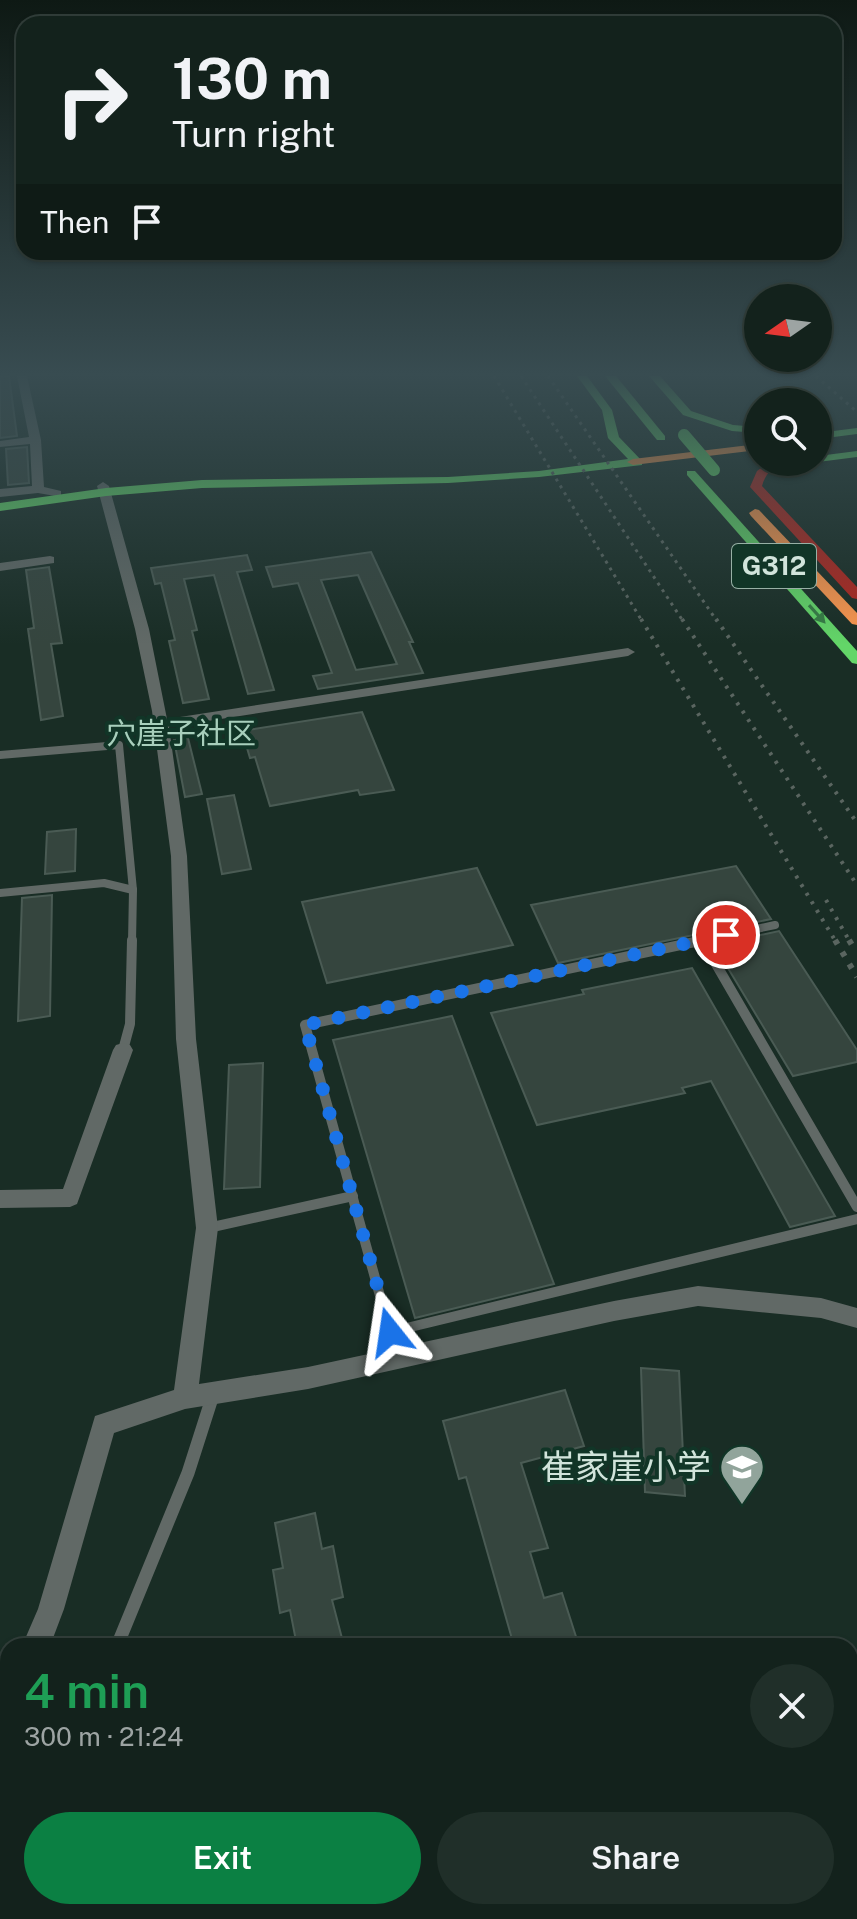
<!DOCTYPE html>
<html lang="en">
<head>
<meta charset="utf-8">
<style>
  :root { --surface:#13221c; --page:#202f29; --text:#f1f3f6; --muted:#9da4a3; --line:#323f3b; --accent:#0b8043 }
  body { margin:0; font-family:"Public Sans","Noto Sans SC",sans-serif; background:var(--page); color:var(--text); height:100vh; display:flex; flex-direction:column; font-size:30px; white-space:nowrap }
  * { box-sizing:border-box; margin:0 }
  p { font-size:26px; color:var(--muted) }
  .icon { flex:none; width:44px; height:44px; fill:none; stroke:currentColor; stroke-width:2; stroke-linecap:round; stroke-linejoin:round }
  .map { position:relative; flex:1; overflow:hidden }
  .details { position:absolute; left:0px; top:1638px; width:858px; height:282px; display:flex; flex-direction:column; background:var(--surface); border-radius:24px 24px 0 0; box-shadow:0 2px 6px #0004,0 0 0 2px var(--line) }
  .details>* { flex:none }
  .hud { position:absolute; left:16px; top:16px; width:826px; height:244px; border-radius:24px; box-shadow:0 2px 6px #0004,0 0 0 2px var(--line); background:#13221c; color:var(--text); overflow:hidden }
  .needle { width:52px; rotate:256deg }
  .buttons { position:absolute; left:744px; top:284px; display:grid; gap:16px }
  .buttons a { display:grid; place-items:center; width:88px; height:88px; border-radius:50%; background:var(--surface); box-shadow:0 2px 6px #0004,0 0 0 2px var(--line); font-size:40px }
  .pin { position:absolute; display:grid; place-items:center; width:68px; height:68px; color:#fff; margin:-34px; border:4px solid #fff; border-radius:50%; box-shadow:0 2px 8px #0007 }
  .me { position:absolute; width:88px; margin:-44px; rotate:345deg; stroke-linejoin:round; filter:drop-shadow(0 0 6px #0008) }
  .turn { display:flex; align-items:center; gap:28px; height:168px; padding:0 24px; font-size:36px }
  .turn .icon { width:104px; height:104px; stroke-width:2.5 }
  .turn b { display:block; font-size:56px; line-height:68px }
  .then { display:flex; align-items:center; height:76px; padding:0 24px; background:#0003; gap:16px; font-size:30px }
  .round { display:grid; place-items:center; flex:none; width:84px; height:84px; border-radius:42px; background:var(--page) }
  .head { display:flex; align-items:center; justify-content:space-between; height:136px; padding:0 24px }
  h1 { font-size:48px; font-weight:600; line-height:60px; color:#1e9e55 }
  .button { display:flex; gap:16px; margin-top:auto; padding:16px 24px }
  .button a { flex:1; height:92px; border-radius:48px; background:var(--accent); color:#fff; font-size:32px; font-weight:600; line-height:92px; text-align:center }
  .button a+a { background:var(--page); color:var(--text) }
  .map>svg:first-child { display:block }
</style>
</head>
<body>
<div class="map">
<svg width="857" height="1919" viewBox="0 0 857 1919">
  <rect width="100%" height="100%" fill="#192d25"/>
  <polygon fill="#0d1d16" points="298,1912 392,1912 387,1919 295,1919"/>
  <g fill="#35453e" stroke="#4a5b54" stroke-width="2" fill-rule="evenodd">
    <polygon points="0,376 9,376 17,436 0,438"/>
    <polygon points="27,447 29,483 8,485 6,449"/>
    <path d="M371 552 413 642H409L423 673 318 689 313 676 332 673 298 583 273 587 266 567ZM358 575 397 664 356 670 321 580Z"/>
    <polygon points="247,555 252,570 237,572 274,690 248,694 214,575 184,579 197,630 192,631 209,699 183,703 169,641 175,640 161,583 155,584 151,568"/>
    <polygon points="49,567 62,643 51,644 63,716 41,720 28,629 34,628 26,570"/>
    <polygon points="362,712 394,790 360,795 358,790 270,806 255,757 250,758 242,731"/>
    <polygon points="188,738 202,794 185,797 174,740"/>
    <polygon points="234,795 251,869 222,874 207,799"/>
    <polygon points="76,829 75,871 45,874 47,832"/>
    <polygon points="736,866 771,919 558,963 531,905"/>
    <polygon points="477,868 513,945 327,983 302,902"/>
    <polygon points="52,895 50,1016 18,1021 22,898"/>
    <polygon points="779,931 857,1050 857,1062 793,1076 714,945"/>
    <polygon points="692,968 758,1083 835,1216 790,1227 711,1081 682,1088 685,1093 537,1125 491,1013 584,994 582,990"/>
    <polygon points="452,1016 554,1284 415,1318 333,1040"/>
    <polygon points="263,1063 260,1187 224,1189 229,1065"/>
    <polygon points="641,1368 679,1371 685,1496 645,1492"/>
    <polygon points="565,1390 584,1446 521,1463 548,1548 530,1552 544,1598 562,1593 579,1646 514,1646 466,1477 459,1479 443,1421"/>
    <polygon points="315,1513 322,1549 333,1546 343,1597 332,1600 344,1646 297,1646 290,1610 280,1613 273,1570 283,1568 275,1523"/>
  </g>
  <g fill="none" stroke-linecap="round" stroke-linejoin="round">
    <g stroke="#57625d" stroke-width="4" stroke-dasharray="9 9" stroke-linecap="butt">
      <polyline points="331,1912 339,1919"/>
      <polyline points="448,1912 448,1919"/>
    </g>
    <g stroke="#616966" stroke-width="8">
      <polyline points="0,755 119,745 133,890 132,942"/>
      <polyline points="0,893 104,883 133,890"/>
      <polyline points="694,942 775,925"/>
    </g>
    <g stroke="#616966" stroke-width="10">
      <polyline points="702,940 857,1207"/>
      <polyline points="704,940 305,1025 390,1332 857,1219"/>
      <polyline points="123,1050 130,1024 132,940"/>
      <polyline points="208,1228 353,1196"/>
    </g>
    <g stroke="#616966" stroke-width="13">
      <polyline points="117,1646 188,1473 213,1395"/>
      <polyline points="850,1858 857,1854"/>
      <polyline points="551,1912 554,1919"/>
      <polyline points="839,1912 841,1919"/>
      <polyline points="15,1919 17,1912"/>
      <polyline points="76,1919 78,1912"/>
    </g>
    <g fill="#616966" fill-rule="evenodd">
      <polygon points="17,376 27,376 41,440 44,487 61,491 61,497 38,493 0,497 0,489 32,486 30,444 0,447 0,441 29,437"/>
      <polygon points="103,482 109,486 149,629 167,719 628,648 635,652 628,656 169,727 187,856 196,1039 218,1228 199,1384 308,1367 614,1301 698,1286 821,1298 857,1308 857,1328 821,1318 698,1306 614,1321 308,1389 185,1409 114,1433 64,1609 50,1646 22,1646 38,1609 95,1416 174,1390 196,1228 176,1039 171,856 152,711 135,629 97,486"/>
      <polygon points="50,556 54,557 54,563 0,571 0,563"/>
      <polygon points="123,1043 130,1045 133,1050 77,1204 70,1207 0,1208 0,1190 63,1189 113,1050 116,1045"/>
      <polygon points="8,1705 8,1750 0,1753 0,1708"/>
    </g>
    <g fill="#63d668" fill-rule="evenodd">
      <polygon points="577,376 587,376 612,410 619,437 642,461 642,465 539,477 448,483 202,488 106,496 0,511 0,503 106,488 202,480 448,477 539,471 628,459 608,438 602,410"/>
      <polygon points="605,376 616,376 665,436 665,440 657,440"/>
      <polygon points="649,376 660,376 691,411 733,425 758,427 758,433 732,431 683,415"/>
      <polygon points="857,428 857,434 818,439 818,433"/>
      <polygon points="857,451 857,457 818,462 816,462 818,456"/>
      <polygon points="687,471 695,471 857,651 857,664 852,663 687,475"/>
    </g>
    <g fill="#ff974d" fill-rule="evenodd">
      <polygon points="758,444 758,450 633,465 627,462 633,459"/>
      <polygon points="755,509 759,510 857,613 857,625 852,624 751,516 749,513"/>
    </g>
    <path fill="#b3261e" fill-rule="evenodd" d="M769 462H799C782 472 770 460 762 486L857 587V599L852 598 750 487 757 471Z"/>
    <g stroke="#5a6560" stroke-width="3" stroke-dasharray="3 5" stroke-linecap="butt">
      <polyline points="494,376 642,621"/>
      <polyline points="521,376 683,621"/>
      <polyline points="548,376 717,621"/>
      <polyline points="816,376 857,412"/>
    </g>
    <g stroke="#5a6560" stroke-width="4" stroke-dasharray="3 7" stroke-linecap="butt">
      <polyline points="641,619 836,942"/>
      <polyline points="682,619 857,885"/>
      <polyline points="716,619 857,823"/>
      <polyline points="826,900 850,942"/>
    </g>
    <g stroke="#5a6560" stroke-width="6" stroke-dasharray="5 9" stroke-linecap="butt">
      <polyline points="835,940 857,977"/>
      <polyline points="849,940 856,952"/>
    </g>
    <polyline stroke="#63d668" stroke-width="12" points="684,435 714,470"/>
  </g>
  <defs><path id="oneway-solid" d="M-6-.8H1V-3.2L6.5 0L1 3.2V.8H-6Z" transform="scale(2)"/></defs>
  <use fill="#367d44" href="#oneway-solid" transform="translate(817 614) rotate(48)"/>
  <linearGradient id="sky" x2="0" y2="1"><stop stop-color="#0e1914"/><stop offset="0.58" stop-color="#384c51"/><stop offset="1" stop-color="#384c51" stop-opacity="0"/></linearGradient>
  <rect width="857" height="645" fill="url(#sky)"/>
  <g fill="none" stroke-linecap="round" stroke-linejoin="round">
    <polyline stroke="#1a73e8" stroke-width="14" stroke-dasharray="0 25.2" points="390,1332 305,1025 726,935"/>
  </g>
  <defs>
    <g id="school-pin" transform="scale(2.3)"><path d="M0 17L-7.5 6A9.5 9.5 0 1 1 7.5 6Z" fill="#91a49b" stroke="#113527"/><path d="M0-5L7-2L0 1L-7-2ZM-4 1L0 2.5L4 1V4Q0 6-4 4Z" fill="#fff"/></g>
  </defs>
  <g fill-rule="evenodd">
    <use href="#school-pin" x="742" y="1467"/>
  </g>
  <g text-anchor="middle" stroke-width="8" stroke-linejoin="round" paint-order="stroke">
    <rect fill="#113527" stroke="#97b0a5" stroke-width="2" x="732" y="544" width="84" height="44" rx="6"/>
    <g font-size="26" font-weight="bold" fill="#d1e4db">
      <text x="774" y="575">G312</text>
    </g>
    <g font-size="30" fill="#a8cfbc" stroke="#113527">
      <text x="181" y="744">穴崖子社区</text>
    </g>
    <g font-size="34" fill="#d1e4db" stroke="#113527" text-anchor="end">
      <text x="711" y="1479">崔家崖小学</text>
    </g>
  </g>
</svg>
<div class="buttons">
<a><svg class="needle" viewBox="-14 -14 28 28"><path d="M0-13l5 13h-10z" fill="#e53935"/><path d="M0 13l5-13h-10z" fill="#9da4a3"/></svg></a>
<a><svg class="icon" aria-label="search" viewBox="0 0 24 24"><circle cx="10" cy="10" r="6"/><path d="M15 15l6 6"/></svg></a>
</div>
<div class="pin" style="left:726px;top:935px;background:#d93025"><svg class="icon" aria-label="arrive" viewBox="0 0 24 24"><path d="M6 21V4h12l-3 4 3 4H6"/></svg></div>
<svg class="me" style="left:390px;top:1332px" viewBox="-20 -20 40 40"><path d="M0-17L14 15 0 8-14 15z" fill="#1a73e8" stroke="#fff" stroke-width="4"/></svg>
<div class="hud">
<div class="turn"><svg class="icon" aria-label="right" viewBox="0 0 24 24"><path d="M7 20v-9h11M14 6l5 5-5 5"/></svg><div><b>130 m</b>Turn right</div></div>
<div class="then">Then<svg class="icon" aria-label="arrive" viewBox="0 0 24 24"><path d="M6 21V4h12l-3 4 3 4H6"/></svg></div>
</div>
<section class="details">
<div class="head"><div><h1>4 min</h1><p>300 m · 21:24</p></div><a class="round"><svg class="icon" aria-label="close" viewBox="0 0 24 24"><path d="M6 6l12 12M18 6L6 18"/></svg></a></div>
<div class="button"><a>Exit</a><a>Share</a></div>
</section>
</div>
</body>
</html>
